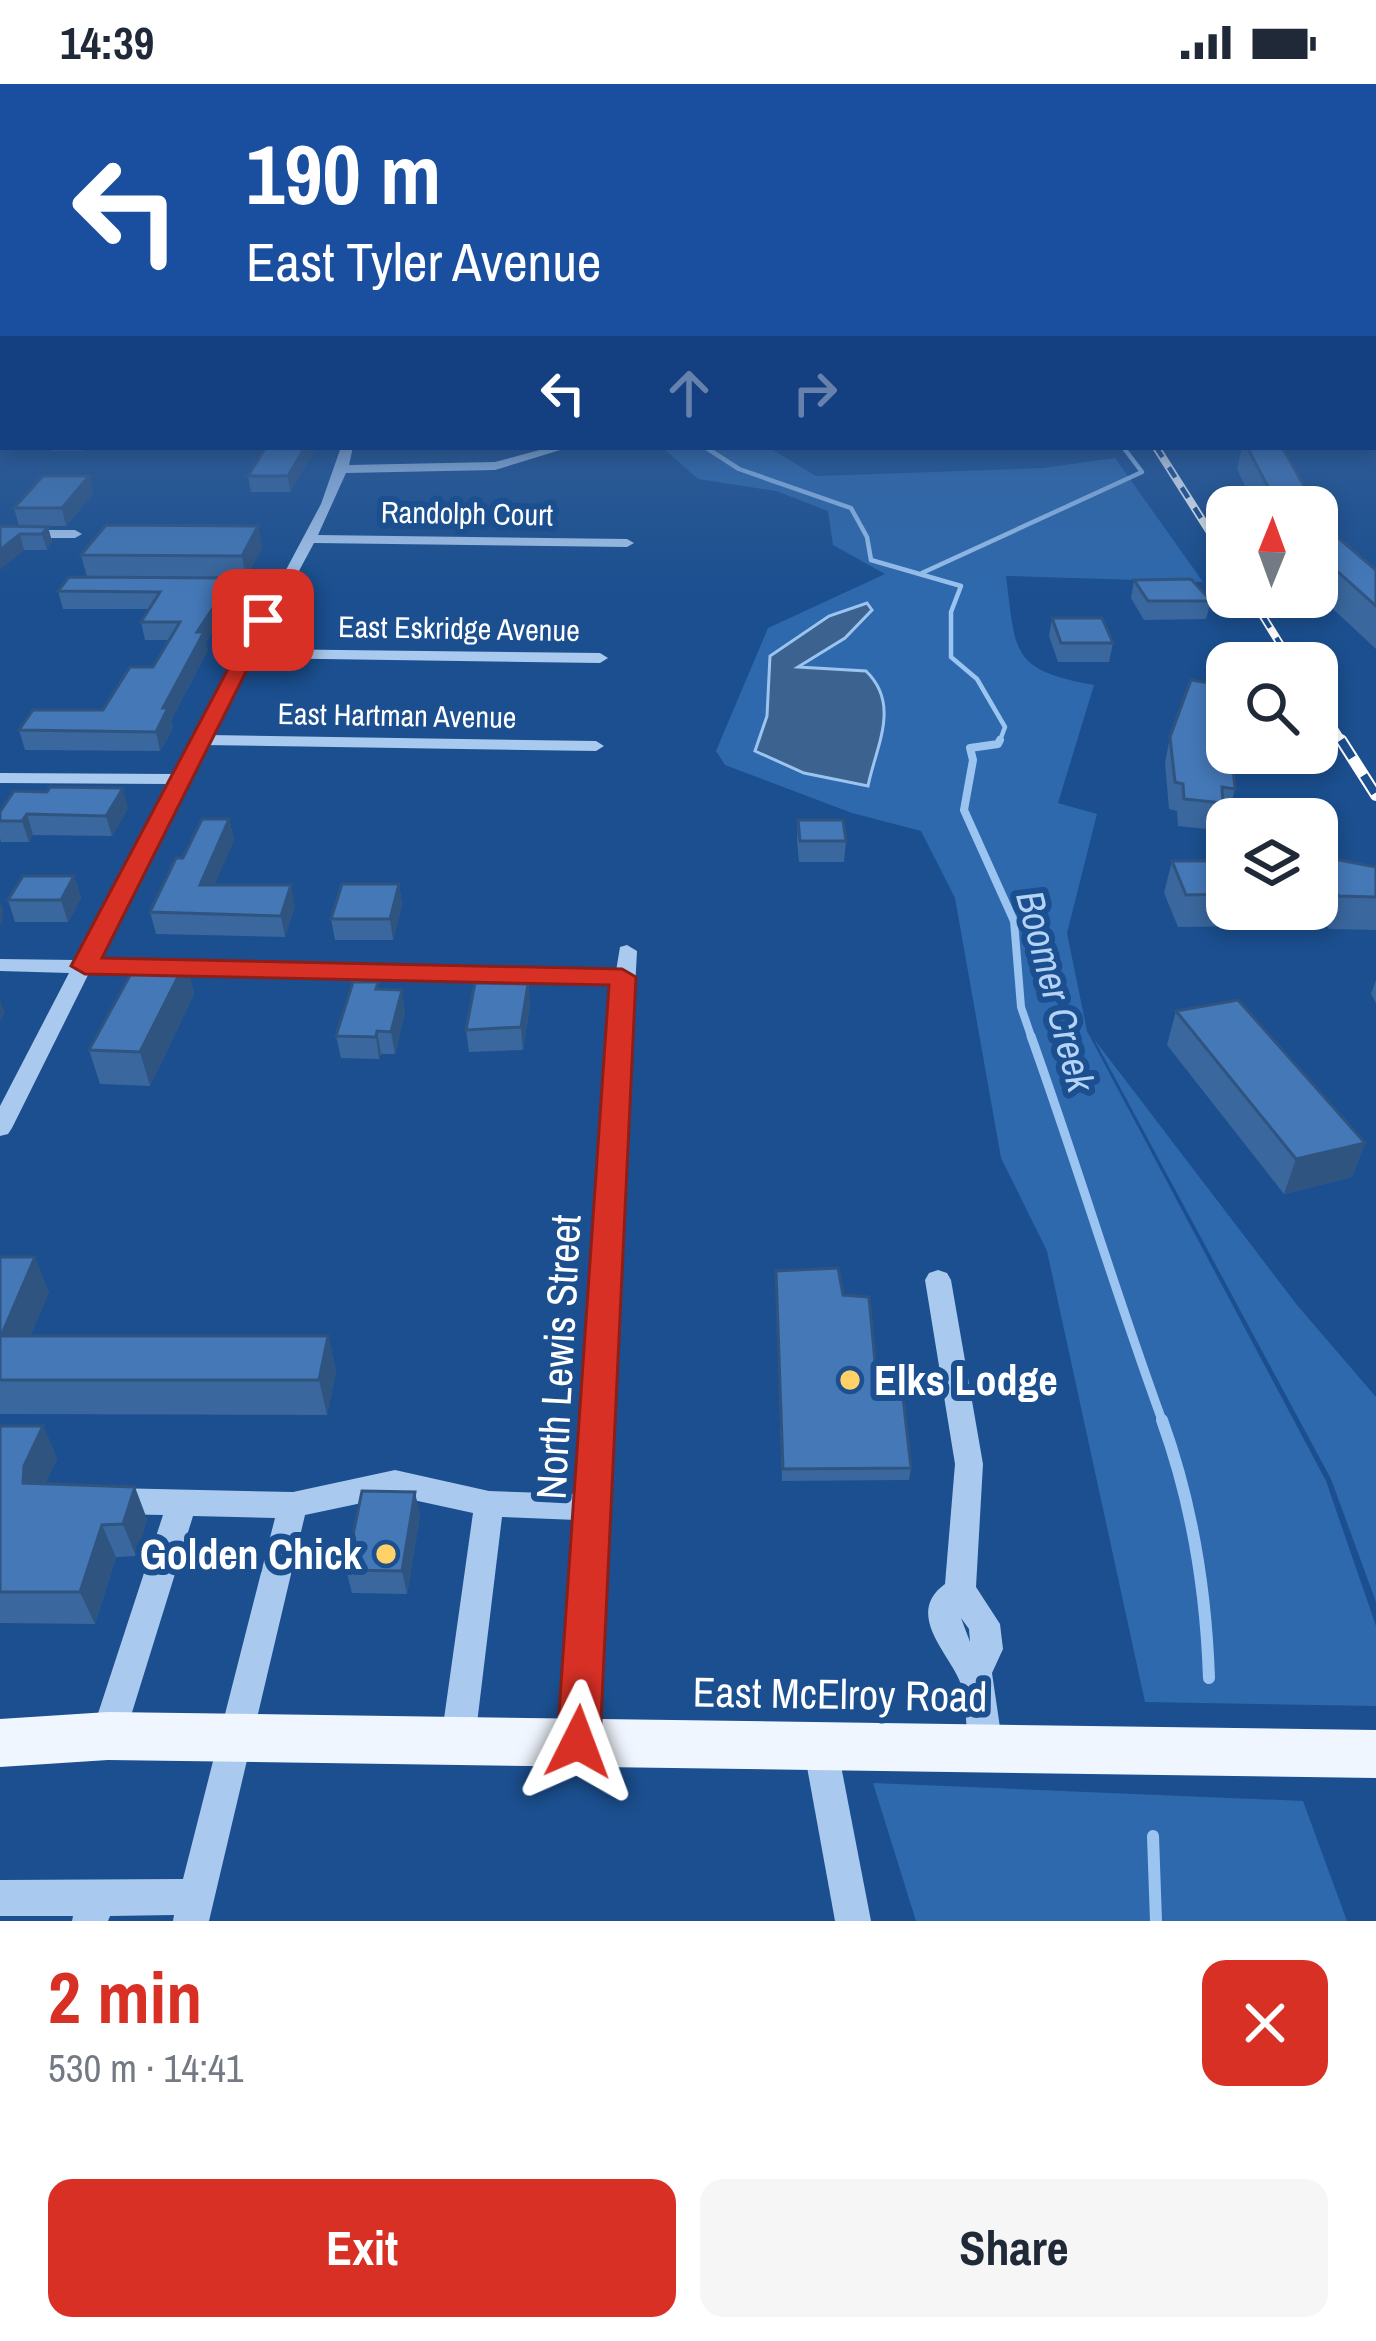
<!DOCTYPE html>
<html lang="en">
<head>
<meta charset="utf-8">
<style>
  :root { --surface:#fff; --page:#f6f6f7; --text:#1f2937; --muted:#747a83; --accent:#d93025 }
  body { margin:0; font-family:"Archivo Narrow",sans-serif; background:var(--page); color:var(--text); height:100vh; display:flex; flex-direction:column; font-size:45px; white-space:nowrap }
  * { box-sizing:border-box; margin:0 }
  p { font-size:39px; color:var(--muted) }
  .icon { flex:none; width:66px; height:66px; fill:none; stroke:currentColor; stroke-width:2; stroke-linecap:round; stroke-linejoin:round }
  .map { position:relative; height:1837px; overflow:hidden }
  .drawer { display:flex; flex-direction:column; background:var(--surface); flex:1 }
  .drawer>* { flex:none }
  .top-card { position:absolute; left:0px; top:0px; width:1377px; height:366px; box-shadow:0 6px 18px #0003; background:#1a4fa0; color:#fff; overflow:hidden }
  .needle { width:78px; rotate:1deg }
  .fabs { position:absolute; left:1206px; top:402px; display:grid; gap:24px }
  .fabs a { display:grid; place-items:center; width:132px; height:132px; border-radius:24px; background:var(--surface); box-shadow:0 6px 18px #0003; font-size:60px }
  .pin { position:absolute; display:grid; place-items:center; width:102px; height:102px; color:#fff; margin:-51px; border-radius:24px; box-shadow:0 6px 18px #0006 }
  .me { position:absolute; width:132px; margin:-66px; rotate:3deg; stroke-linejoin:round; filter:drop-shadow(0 0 9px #0008) }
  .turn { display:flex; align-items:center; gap:42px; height:252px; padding:0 48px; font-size:54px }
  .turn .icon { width:156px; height:156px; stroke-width:2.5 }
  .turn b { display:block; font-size:84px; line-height:102px }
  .lanes { display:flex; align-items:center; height:114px; padding:0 48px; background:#0003; justify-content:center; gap:60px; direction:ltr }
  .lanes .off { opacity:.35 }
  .round { display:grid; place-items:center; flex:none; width:126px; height:126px; border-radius:24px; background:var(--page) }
  .summary { display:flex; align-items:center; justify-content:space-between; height:204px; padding:0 48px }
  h1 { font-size:72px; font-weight:700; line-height:90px; color:var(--accent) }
  .action { display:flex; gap:24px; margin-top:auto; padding:24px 48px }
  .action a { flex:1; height:138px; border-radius:24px; background:var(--accent); color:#fff; font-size:48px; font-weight:700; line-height:138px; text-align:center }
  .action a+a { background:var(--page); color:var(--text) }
  .status { display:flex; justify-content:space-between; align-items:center; height:84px; padding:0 60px; background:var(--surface); direction:ltr }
  .status svg { height:33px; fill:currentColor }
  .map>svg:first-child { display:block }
</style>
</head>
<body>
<div class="status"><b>14:39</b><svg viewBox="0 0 49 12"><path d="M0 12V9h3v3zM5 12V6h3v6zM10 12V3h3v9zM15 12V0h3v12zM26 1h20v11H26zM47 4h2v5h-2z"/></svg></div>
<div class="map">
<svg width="1376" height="1837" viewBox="0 0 1376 1837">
  <rect width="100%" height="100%" fill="#1b4f8f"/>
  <g fill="#2e69ad">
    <path d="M662 363H768L816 392 1043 384 1115 374 1203 498 1006 492C1016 570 1011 586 1094 601L1058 719 1097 730 1067 849 1087 947 1326 1397 1376 1542V1622L1145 1618 1047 1167 1001 1074 955 814 921 747 852 729 725 681 716 667 768 544 885 490 833 461 828 427 776 407 698 395Z"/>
    <polygon points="1094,955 1297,1221 1376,1313 1376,1518 1331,1395"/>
    <polygon points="873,1699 1303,1717 1347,1837 916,1837"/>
  </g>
  <path fill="#3c6290" stroke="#9cc4f0" stroke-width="3" d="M867 519 872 526 845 554 798 583 866 587C901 621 876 662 868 702L804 689 755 667 767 632 770 572 829 532Z"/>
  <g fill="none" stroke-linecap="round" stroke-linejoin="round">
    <g stroke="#9cc4f0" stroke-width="4.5">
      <polyline points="474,363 502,363"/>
      <polyline points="705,363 739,385 851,424 867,453 871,476 961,502 951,528 951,573 977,595 1005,643 999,659"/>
      <polyline points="922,489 1142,388 1123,363"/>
    </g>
    <polyline stroke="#9cc4f0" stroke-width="8" points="1000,656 998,660 970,664 973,676 964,726 1014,837 1021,923 1032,955"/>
    <path stroke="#9cc4f0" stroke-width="9" d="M1031 952C1077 1080 1116 1211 1163 1339"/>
    <g stroke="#9cc4f0" stroke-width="12">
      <path d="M1162 1336C1192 1419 1206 1506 1209 1594"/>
      <polyline points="1153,1752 1156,1837"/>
    </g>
    <g fill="#a9c9ee" fill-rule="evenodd">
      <rect x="0" y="285" width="3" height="6"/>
      <rect x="0" y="329" width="3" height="6"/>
      <rect x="0" y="347" width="3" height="9"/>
      <polygon points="341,363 353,363 349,381 495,378 551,363 570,363 495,386 346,389 318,451 627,455 634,459 627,463 314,459 257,565 600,569 608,574 600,579 252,574 209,651 596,657 604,662 596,667 204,661 95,877 616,887 620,863 627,861 637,867 595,1658 590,1670 578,1675 566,1670 561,1658 577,1436 502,1433 475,1656 470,1668 458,1673 446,1668 441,1656 473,1429 395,1412 305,1431 209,1837 173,1837 174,1831 110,1832 108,1837 72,1837 73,1832 0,1832 0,1796 183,1795 275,1434 193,1432 125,1651 120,1663 108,1668 96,1663 91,1651 163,1431 112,1430 102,1426 97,1417 102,1408 112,1404 293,1408 395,1386 489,1407 579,1410 615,899 89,889 12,1044 8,1050 0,1052 0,1022 69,889 0,887 0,875 75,876 166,700 0,699 0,689 172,690 275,507 206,507 199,503 206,499 279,499 321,420"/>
      <polygon points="0,446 75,446 82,450 75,454 0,454"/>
      <path d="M938 1186 947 1189 951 1196 983 1380 976 1503 1000 1540 1003 1565 992 1589 1003 1664 998 1676 986 1681 974 1676C964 1652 968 1626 961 1601 954 1574 902 1531 945 1500L955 1380 925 1196 929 1189ZM961 1534 969 1545 970 1558Z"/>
      <polygon points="820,1644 832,1649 837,1661 871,1837 835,1837 803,1661 808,1649"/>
    </g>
    <polygon fill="#f0f6ff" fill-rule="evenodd" points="108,1628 1376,1646 1376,1694 108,1676 0,1683 0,1635"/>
    <g stroke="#fff" stroke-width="8">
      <g id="rail-far1">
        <polyline points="1156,363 1227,475"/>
        <polyline points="1251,513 1292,579"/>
        <polyline points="1317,618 1343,659"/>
      </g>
    </g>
    <g stroke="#fff" stroke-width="12">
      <polyline id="rail" points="1341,656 1376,711"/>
    </g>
    <use href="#rail-far1" stroke="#1b4f8f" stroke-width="4.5" stroke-dasharray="12" stroke-linecap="butt"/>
    <use href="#rail" stroke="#1b4f8f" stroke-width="8" stroke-dasharray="21" stroke-linecap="butt"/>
  </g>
  <g fill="#3a679d">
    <polygon points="1374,254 1376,254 1376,283 1374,282"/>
    <rect x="1374" y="286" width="2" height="54"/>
    <polygon points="51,363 86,363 82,367 52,367"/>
    <polygon points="316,363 290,408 251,408 248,392"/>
    <polygon points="1242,363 1282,363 1316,423 1255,423 1237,385"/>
    <polygon points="89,392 93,409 66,442 19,442 14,424"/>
    <polygon points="1317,425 1325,439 1324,442 1376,486 1376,565 1317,510"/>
    <polygon points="0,442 48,443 52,458 47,466 24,466"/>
    <polygon points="258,442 262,464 246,494 233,494 236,511 206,558 208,566 171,636 173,644 160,667 25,666 19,646 103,626 153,583 169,556 145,556 141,538 149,525 63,525 58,507 87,493 81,471"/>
    <polygon points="1134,496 1211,517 1206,535 1144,536 1131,514"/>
    <polygon points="1052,534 1113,559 1109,578 1058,578 1049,552"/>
    <polygon points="1170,653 1224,665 1235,705 1228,731 1220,730 1216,746 1178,742 1177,727 1169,725 1165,679"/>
    <polygon points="128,724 112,752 33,751 29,758 1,758 0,754 0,728"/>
    <polygon points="229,735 234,756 214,801 295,822 285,853 156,850 150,828 183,774"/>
    <polygon points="798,736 846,757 844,778 799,778 797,757"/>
    <polygon points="1172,777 1227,777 1227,825 1317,825 1317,777 1376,783 1376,846 1329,845 1326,841 1178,843 1164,809"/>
    <polygon points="74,792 81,814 68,838 15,838 8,816"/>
    <polygon points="399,800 402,821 393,856 335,856 331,835"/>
    <polygon points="186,877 194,910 150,1002 100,1000 89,966"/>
    <polygon points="1376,896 1376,919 1371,910"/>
    <polygon points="528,900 530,922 523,966 469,968 466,946"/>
    <polygon points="380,905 405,928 395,970 381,970 379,975 341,974 336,952"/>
    <polygon points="1176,927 1365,1059 1352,1093 1284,1110 1167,961"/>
    <polygon points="0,1173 49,1208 30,1252 328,1252 336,1287 327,1331 0,1330"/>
    <polygon points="776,1187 843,1211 875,1278 911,1384 909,1396 782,1397"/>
    <polygon points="0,1342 43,1342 57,1375 45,1400 147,1435 136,1472 116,1473 95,1540 0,1539"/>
    <polygon points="420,1431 407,1510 352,1509 346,1486"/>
  </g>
  <g fill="#305480">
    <polygon points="305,363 316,363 290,408 288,392"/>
    <polygon points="89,392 93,409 66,442 62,424"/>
    <polygon points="258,442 262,464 246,494 242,472"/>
    <polygon points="48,443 52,458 47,466 42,450"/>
    <polygon points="20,450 24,466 0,486 0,466"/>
    <polygon points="233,494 236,511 206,558 208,566 171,636 173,644 160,667 156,648 163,624 197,548"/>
    <polygon points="1227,643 1227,660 1205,690 1211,664"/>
    <polygon points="123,704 128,724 112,752 106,732"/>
    <polygon points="27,730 33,751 29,758 22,737"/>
    <polygon points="229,735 234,756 205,823 200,801"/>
    <polygon points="74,792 81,814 68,838 61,816"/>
    <polygon points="399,800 402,821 393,856 390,835"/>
    <polygon points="291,801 295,822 285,853 281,832"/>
    <polygon points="0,817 3,825 2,844 0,837"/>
    <polygon points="186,877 194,910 150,1002 140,968"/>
    <polygon points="528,900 530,922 523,966 521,943"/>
    <polygon points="402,906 405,928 395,970 391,948"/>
    <polygon points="0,916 5,929 0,938"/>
    <polygon points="377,947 381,970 379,975 376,953"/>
    <polygon points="1365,1059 1352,1093 1284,1110 1296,1075"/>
    <polygon points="35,1173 49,1208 16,1287 1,1252"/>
    <polygon points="328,1252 336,1287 327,1331 319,1296"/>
    <polygon points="43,1342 57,1375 39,1414 23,1399 24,1382"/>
    <polygon points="135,1403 147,1435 136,1472 123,1440"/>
    <polygon points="415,1408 420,1431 407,1510 402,1487"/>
    <polygon points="102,1441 116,1473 95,1540 80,1508"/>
  </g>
  <g fill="#4478b7" stroke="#305480" stroke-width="3">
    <polygon points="266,363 305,363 288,392 248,392"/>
    <polygon points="1247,363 1282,363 1316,423 1283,423 1269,405"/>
    <polygon points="43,392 89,392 62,424 14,424"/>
    <polygon points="1317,436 1376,486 1376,522 1326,477 1317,466"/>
    <polygon points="106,441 258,442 242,472 81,471"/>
    <polygon points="0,442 48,443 42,450 20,450 0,466"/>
    <polygon points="69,493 233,494 197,548 204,548 163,624 168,624 156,648 19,646 33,626 103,626 130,583 153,583 180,538 141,538 160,508 58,507"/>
    <polygon points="1191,495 1211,517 1148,517 1134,496"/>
    <polygon points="1052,534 1102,534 1113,559 1061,559"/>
    <polygon points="1191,596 1227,602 1227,643 1211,664 1227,665 1227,669 1232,671 1235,705 1222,703 1223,719 1184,715 1183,700 1175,698 1170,653"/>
    <polygon points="50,703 123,704 106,732 27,730 22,737 0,737 0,728 14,707 47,708"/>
    <polygon points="202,735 229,735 200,801 291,801 281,832 150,828 176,774 183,774"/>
    <polygon points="798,736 843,736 846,757 800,757"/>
    <polygon points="1339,776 1376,783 1376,813 1339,812 1336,809 1317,809 1317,777"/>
    <polygon points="1172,777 1227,777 1227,810 1186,811"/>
    <polygon points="23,792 74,792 61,816 8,816"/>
    <polygon points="342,800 399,800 390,835 331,835"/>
    <polygon points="139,875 186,877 140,968 89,966"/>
    <polygon points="353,898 378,898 376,905 402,906 391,948 377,947 376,953 336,952"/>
    <polygon points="475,899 528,900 521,943 466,946"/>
    <polygon points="1238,916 1365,1059 1296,1075 1176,927"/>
    <polygon points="0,1173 35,1173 1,1252 328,1252 319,1296 0,1296"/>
    <polygon points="838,1184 843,1211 869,1213 875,1278 899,1278 911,1384 783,1385 776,1187"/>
    <polygon points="0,1342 43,1342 24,1382 23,1399 135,1403 123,1440 102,1441 80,1508 0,1508"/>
    <polygon points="362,1407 415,1408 402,1487 346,1486"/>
  </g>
  <linearGradient id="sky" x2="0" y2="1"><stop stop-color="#0f2b4f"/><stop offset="0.5" stop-color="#39639b"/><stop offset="1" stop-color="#39639b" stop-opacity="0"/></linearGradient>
  <rect width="1376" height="511" fill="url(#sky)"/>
  <polygon fill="#d93025" stroke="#8d1f18" stroke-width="3" points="256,532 272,536 102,874 622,885 636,893 600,1658 594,1673 578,1680 563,1673 557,1658 609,901 85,890 71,882"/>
  <g fill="#ffd166" stroke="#1b4f8f" stroke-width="4.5">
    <circle cx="850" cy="1296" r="12"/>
    <circle cx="386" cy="1470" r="12"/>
  </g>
  <g text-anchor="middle" stroke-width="12" stroke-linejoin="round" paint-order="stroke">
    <g font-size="30" fill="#fff" stroke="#1b4f8f">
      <text transform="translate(467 430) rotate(1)" y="10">Randolph Court</text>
      <text transform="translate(459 545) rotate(1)" y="10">East Eskridge Avenue</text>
      <text transform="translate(397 632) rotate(1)" y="10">East Hartman Avenue</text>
    </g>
    <g font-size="39" font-style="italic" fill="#b5d3f5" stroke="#1b4f8f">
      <text transform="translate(1056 907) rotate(75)" y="14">Boomer Creek</text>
    </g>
    <g font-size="42" fill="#fff" stroke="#1b4f8f">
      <text transform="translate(558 1273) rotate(-87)" y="15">North Lewis Street</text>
      <text transform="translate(840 1610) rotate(1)" y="15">East McElroy Road</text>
    </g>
    <g font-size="42" font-weight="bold" fill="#fff" stroke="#1b4f8f" text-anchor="start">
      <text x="874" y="1311">Elks Lodge</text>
      <text x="362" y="1485" text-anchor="end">Golden Chick</text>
    </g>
  </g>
</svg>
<div class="fabs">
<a><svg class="needle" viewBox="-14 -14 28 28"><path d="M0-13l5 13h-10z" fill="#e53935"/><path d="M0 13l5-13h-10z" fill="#747a83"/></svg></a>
<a><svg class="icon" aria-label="search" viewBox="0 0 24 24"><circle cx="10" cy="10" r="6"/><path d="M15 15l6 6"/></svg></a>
<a><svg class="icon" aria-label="layers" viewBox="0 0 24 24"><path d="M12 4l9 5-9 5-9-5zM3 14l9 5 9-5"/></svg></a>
</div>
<div class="pin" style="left:263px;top:536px;background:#d93025"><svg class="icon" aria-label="arrive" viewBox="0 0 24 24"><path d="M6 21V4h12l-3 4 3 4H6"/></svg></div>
<svg class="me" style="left:578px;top:1658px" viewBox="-20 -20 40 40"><path d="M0-17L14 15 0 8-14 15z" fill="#d93025" stroke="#fff" stroke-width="4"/></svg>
<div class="top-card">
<div class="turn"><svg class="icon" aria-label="left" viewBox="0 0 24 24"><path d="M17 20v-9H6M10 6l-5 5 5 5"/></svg><div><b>190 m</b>East Tyler Avenue</div></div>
<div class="lanes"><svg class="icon" aria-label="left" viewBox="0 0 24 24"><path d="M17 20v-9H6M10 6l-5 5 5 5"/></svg><svg class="icon off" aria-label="ahead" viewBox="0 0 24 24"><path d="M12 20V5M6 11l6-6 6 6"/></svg><svg class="icon off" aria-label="right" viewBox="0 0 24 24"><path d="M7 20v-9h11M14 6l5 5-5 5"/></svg></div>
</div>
</div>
<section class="drawer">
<div class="summary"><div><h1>2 min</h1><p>530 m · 14:41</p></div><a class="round" style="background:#d93025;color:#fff"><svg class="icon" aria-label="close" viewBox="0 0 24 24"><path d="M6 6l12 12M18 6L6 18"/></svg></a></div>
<div class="action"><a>Exit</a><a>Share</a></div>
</section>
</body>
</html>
